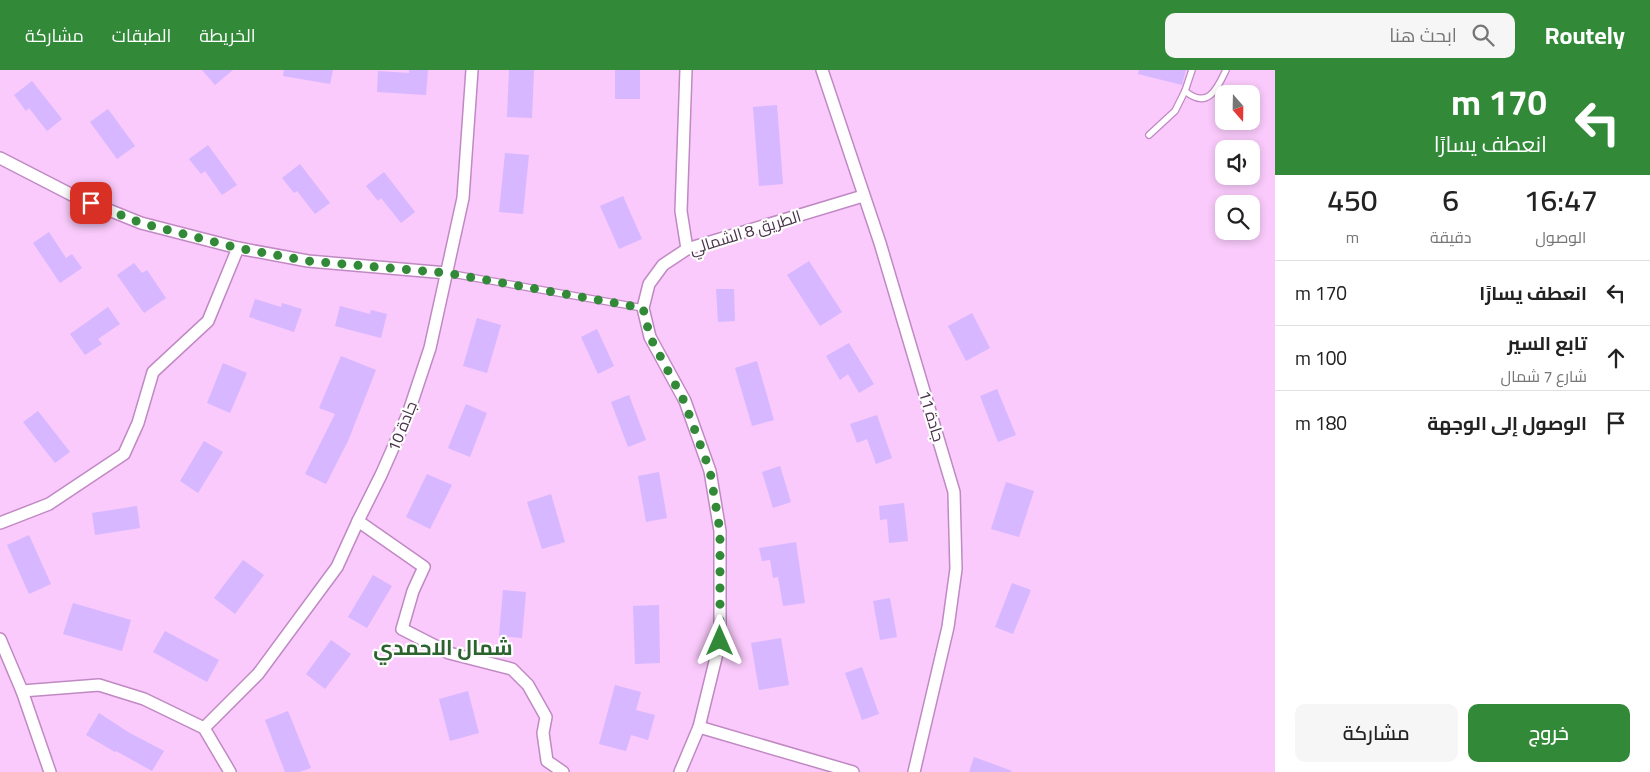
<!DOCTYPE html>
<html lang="ar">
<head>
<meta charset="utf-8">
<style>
  :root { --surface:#fff; --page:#f6f6f6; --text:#222; --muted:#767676; --line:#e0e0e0; --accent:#328a39 }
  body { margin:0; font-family:Georgia,Cairo,serif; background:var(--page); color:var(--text); direction:rtl; height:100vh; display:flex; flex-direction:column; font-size:19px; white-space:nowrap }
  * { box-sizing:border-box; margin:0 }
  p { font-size:16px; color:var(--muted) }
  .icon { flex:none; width:28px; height:28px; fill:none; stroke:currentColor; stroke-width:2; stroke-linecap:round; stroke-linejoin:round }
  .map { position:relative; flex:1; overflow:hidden; direction:ltr }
  .details { display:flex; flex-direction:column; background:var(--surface); width:375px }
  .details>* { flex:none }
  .banner { background:#328a39; color:#fff; overflow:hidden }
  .needle { width:32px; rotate:160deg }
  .tools { position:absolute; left:1215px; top:15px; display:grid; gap:10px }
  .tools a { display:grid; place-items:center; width:45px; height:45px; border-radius:10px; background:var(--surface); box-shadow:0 2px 8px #0003; font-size:25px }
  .pin { position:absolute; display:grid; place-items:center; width:42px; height:42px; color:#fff; margin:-21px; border-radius:10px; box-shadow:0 2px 8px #0006 }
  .me { position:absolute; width:55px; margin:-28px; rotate:0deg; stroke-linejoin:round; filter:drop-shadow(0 0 4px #0008) }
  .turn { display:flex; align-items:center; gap:18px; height:105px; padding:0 20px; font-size:22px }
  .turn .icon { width:65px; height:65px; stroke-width:2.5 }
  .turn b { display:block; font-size:35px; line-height:42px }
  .eta { display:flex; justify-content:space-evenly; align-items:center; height:85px; text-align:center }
  .eta b { font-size:30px; font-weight:600; line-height:35px }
  .action { display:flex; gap:10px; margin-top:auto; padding:10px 20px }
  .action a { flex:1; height:58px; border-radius:10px; background:var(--accent); color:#fff; font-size:20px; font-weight:600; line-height:58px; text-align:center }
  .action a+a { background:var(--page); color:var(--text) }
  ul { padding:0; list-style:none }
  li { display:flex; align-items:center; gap:15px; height:65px; padding:0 20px; border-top:1px solid var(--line) }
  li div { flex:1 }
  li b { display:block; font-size:19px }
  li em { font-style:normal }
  header { display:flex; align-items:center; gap:30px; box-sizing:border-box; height:70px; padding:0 25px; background:var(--accent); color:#fff }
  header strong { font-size:24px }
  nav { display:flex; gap:28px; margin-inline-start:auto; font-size:18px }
  .search { width:350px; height:45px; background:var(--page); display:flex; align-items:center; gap:12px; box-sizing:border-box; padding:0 18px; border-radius:10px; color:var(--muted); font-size:19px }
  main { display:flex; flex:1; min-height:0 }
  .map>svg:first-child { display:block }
</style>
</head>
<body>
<header>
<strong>Routely</strong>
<div class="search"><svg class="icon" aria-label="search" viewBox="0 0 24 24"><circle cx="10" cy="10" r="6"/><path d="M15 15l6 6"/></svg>ابحث هنا</div>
<nav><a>الخريطة</a><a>الطبقات</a><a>مشاركة</a></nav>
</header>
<main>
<section class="details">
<div class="banner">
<div class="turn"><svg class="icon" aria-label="left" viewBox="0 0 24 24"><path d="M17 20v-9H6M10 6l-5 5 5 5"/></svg><div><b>170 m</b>انعطف يسارًا</div></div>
</div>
<div class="eta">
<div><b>16:47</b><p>الوصول</p></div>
<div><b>6</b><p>دقيقة</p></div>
<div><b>450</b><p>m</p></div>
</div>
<ul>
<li><svg class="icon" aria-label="left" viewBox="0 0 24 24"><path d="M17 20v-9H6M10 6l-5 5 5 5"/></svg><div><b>انعطف يسارًا</b></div><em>170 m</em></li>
<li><svg class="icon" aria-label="ahead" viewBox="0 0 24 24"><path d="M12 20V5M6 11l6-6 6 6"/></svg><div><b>تابع السير</b><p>شارع 7 شمال</p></div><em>100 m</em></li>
<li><svg class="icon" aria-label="arrive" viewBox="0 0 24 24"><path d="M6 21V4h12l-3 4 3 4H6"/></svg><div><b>الوصول إلى الوجهة</b></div><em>180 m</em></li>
</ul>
<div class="action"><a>خروج</a><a>مشاركة</a></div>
</section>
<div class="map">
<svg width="1275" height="702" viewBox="0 0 1275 702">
  <rect width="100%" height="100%" fill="#f9cafb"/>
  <g fill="#d7b7ff">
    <polygon points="202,0 233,0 215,15"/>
    <polygon points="284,0 333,0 330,14 283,6"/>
    <polygon points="409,0 428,0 426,25 377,22 378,1 409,3"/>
    <polygon points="509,0 534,0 532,48 507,47"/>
    <rect x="615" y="0" width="25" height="29"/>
    <polygon points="1139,0 1186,0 1182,15 1138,4"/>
    <polygon points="32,11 62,49 47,61 29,38 26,41 14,25"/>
    <polygon points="777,35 783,114 759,116 753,37"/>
    <polygon points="108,39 135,76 117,89 90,52"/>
    <polygon points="208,75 237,115 222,125 205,101 201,104 189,89"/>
    <polygon points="505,83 529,85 523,144 499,142"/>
    <polygon points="300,94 330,133 315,144 297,121 294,123 282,108"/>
    <polygon points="384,102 415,142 401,153 381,128 378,131 366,116"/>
    <polygon points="623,126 642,169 619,179 600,136"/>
    <polygon points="49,162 66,188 72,184 82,198 60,213 33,173"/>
    <polygon points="809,191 842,242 820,256 787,205"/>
    <polygon points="134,193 142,203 147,200 166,228 144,243 117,205"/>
    <polygon points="716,219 734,219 735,251 718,252"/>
    <polygon points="255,229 281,237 282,233 302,239 294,262 249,247"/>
    <polygon points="340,236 370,244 371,240 387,244 381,268 335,256"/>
    <polygon points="108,237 120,254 98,269 102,274 85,285 70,264"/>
    <polygon points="972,243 990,278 966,291 948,256"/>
    <polygon points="477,248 501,255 487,303 463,296"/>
    <polygon points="597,259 614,296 598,304 581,267"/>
    <polygon points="849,273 874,314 859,323 848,304 840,310 826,286"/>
    <polygon points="341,286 376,300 348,371 326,414 305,404 335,344 319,338"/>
    <polygon points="757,291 774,350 752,356 735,298"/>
    <polygon points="223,293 247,303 230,343 207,333"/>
    <polygon points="997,319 1016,365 998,372 980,326"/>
    <polygon points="629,325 646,370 628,377 611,332"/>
    <polygon points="466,334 487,343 470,387 448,378"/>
    <polygon points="38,341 70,382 55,393 23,352"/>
    <polygon points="877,345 892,388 876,394 867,369 857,373 850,354"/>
    <polygon points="204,371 223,382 198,423 180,411"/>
    <polygon points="780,396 791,432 773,438 762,402"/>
    <polygon points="659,402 667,448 646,452 638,406"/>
    <polygon points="427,404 452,415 430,459 406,447"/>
    <polygon points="1006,412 1034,421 1019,467 991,459"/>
    <polygon points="551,424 565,472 542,479 527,432"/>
    <polygon points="904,433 908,471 889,473 887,449 880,450 879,436"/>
    <polygon points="137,436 140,458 95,465 92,443"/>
    <polygon points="29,465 51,514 29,524 7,475"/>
    <polygon points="796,472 805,533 783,536 778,507 773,508 770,490 762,491 759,478"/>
    <polygon points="243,490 264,505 235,544 214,528"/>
    <polygon points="373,505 392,516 367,558 348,547"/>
    <polygon points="1012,513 1031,520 1013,564 995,557"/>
    <polygon points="503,520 526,522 522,568 499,566"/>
    <polygon points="890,528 897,567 880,570 873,531"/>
    <polygon points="73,533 131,550 122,581 63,564"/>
    <polygon points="659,535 660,593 635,594 633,536"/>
    <polygon points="165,561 219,590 207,612 153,582"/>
    <polygon points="781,568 789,615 759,620 751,573"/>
    <polygon points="331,570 351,584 325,619 306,604"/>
    <polygon points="862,597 879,644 862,650 845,603"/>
    <polygon points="615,615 641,622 636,640 655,645 648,670 631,665 626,681 599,674"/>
    <polygon points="468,621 479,663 450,671 439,629"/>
    <polygon points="288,641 311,698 299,702 285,702 265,650"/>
    <polygon points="99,643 128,662 164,681 152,701 116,681 115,682 86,665"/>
    <polygon points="974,687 1012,701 1011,702 969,702"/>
  </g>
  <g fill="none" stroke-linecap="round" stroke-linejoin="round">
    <g stroke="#c189c4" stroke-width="8">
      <g id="lane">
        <path d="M1185 21C1208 40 1217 19 1226 0"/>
        <polyline points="1149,65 1175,41 1185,21 1192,0"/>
        <polyline points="447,203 643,238"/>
      </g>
    </g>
    <g stroke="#c189c4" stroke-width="14">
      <g id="street">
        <polyline points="686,0 681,141 687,179"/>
        <polyline points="822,0 880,173 954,422 956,499 948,557 914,702"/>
        <polyline points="0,88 74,126 141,153 238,178 308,191 447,203"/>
        <polyline points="358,451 424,497 413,521 402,559 449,583 512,599 528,615 546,647 543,663 547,691 563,702"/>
        <polyline points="0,453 49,434 124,384 138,353 153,302 208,251 238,178"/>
        <polyline points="0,569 22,621 50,702"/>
        <polyline points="22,621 99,615 144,629 204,658 230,702"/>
        <polyline points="699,657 853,702"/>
        <polyline points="204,658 258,604 337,497 358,451 381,405 408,344 430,278 463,128 472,0"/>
        <polyline points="680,702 699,657 720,571 720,461 710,401 685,331 650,267 643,238 649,214 663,195 687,179 863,126"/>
      </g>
    </g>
    <use href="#lane" stroke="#fff" stroke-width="5.5"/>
    <use href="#street" stroke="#fff" stroke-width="11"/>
  </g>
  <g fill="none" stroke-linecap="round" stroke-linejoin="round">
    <polyline stroke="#328a39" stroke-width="9" stroke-dasharray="0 16.2" points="91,133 141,153 238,178 308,191 447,203 643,238 650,267 684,331 710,401 720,461 720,571"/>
  </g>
  <g text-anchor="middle" stroke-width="4.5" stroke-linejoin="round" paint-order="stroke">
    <g font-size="16" fill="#48314a" stroke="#fdfdfd">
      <text transform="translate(745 162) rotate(-17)" y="6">الطريق 8 الشمالي</text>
      <text transform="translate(932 346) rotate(73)" y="6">جادة 11</text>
      <text transform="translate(402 356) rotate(-68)" y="6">جادة 10</text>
    </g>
    <g font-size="21" font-weight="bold" fill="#2c632f" stroke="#fdfdfd">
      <text x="443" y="585">شمال الاحمدي</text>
    </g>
  </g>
</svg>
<div class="tools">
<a><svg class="needle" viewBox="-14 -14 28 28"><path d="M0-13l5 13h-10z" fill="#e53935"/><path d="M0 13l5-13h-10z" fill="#767676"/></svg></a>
<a><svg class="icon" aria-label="sound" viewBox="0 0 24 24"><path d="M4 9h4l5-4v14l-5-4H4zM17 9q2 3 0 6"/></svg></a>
<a><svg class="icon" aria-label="search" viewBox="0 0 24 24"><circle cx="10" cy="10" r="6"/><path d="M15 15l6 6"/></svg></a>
</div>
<div class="pin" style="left:91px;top:133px;background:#d93025"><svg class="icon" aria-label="arrive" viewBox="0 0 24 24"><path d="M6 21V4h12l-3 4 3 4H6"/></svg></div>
<svg class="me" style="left:720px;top:571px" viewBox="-20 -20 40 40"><path d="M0-17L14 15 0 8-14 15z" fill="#328a39" stroke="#fff" stroke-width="4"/></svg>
</div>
</main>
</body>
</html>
